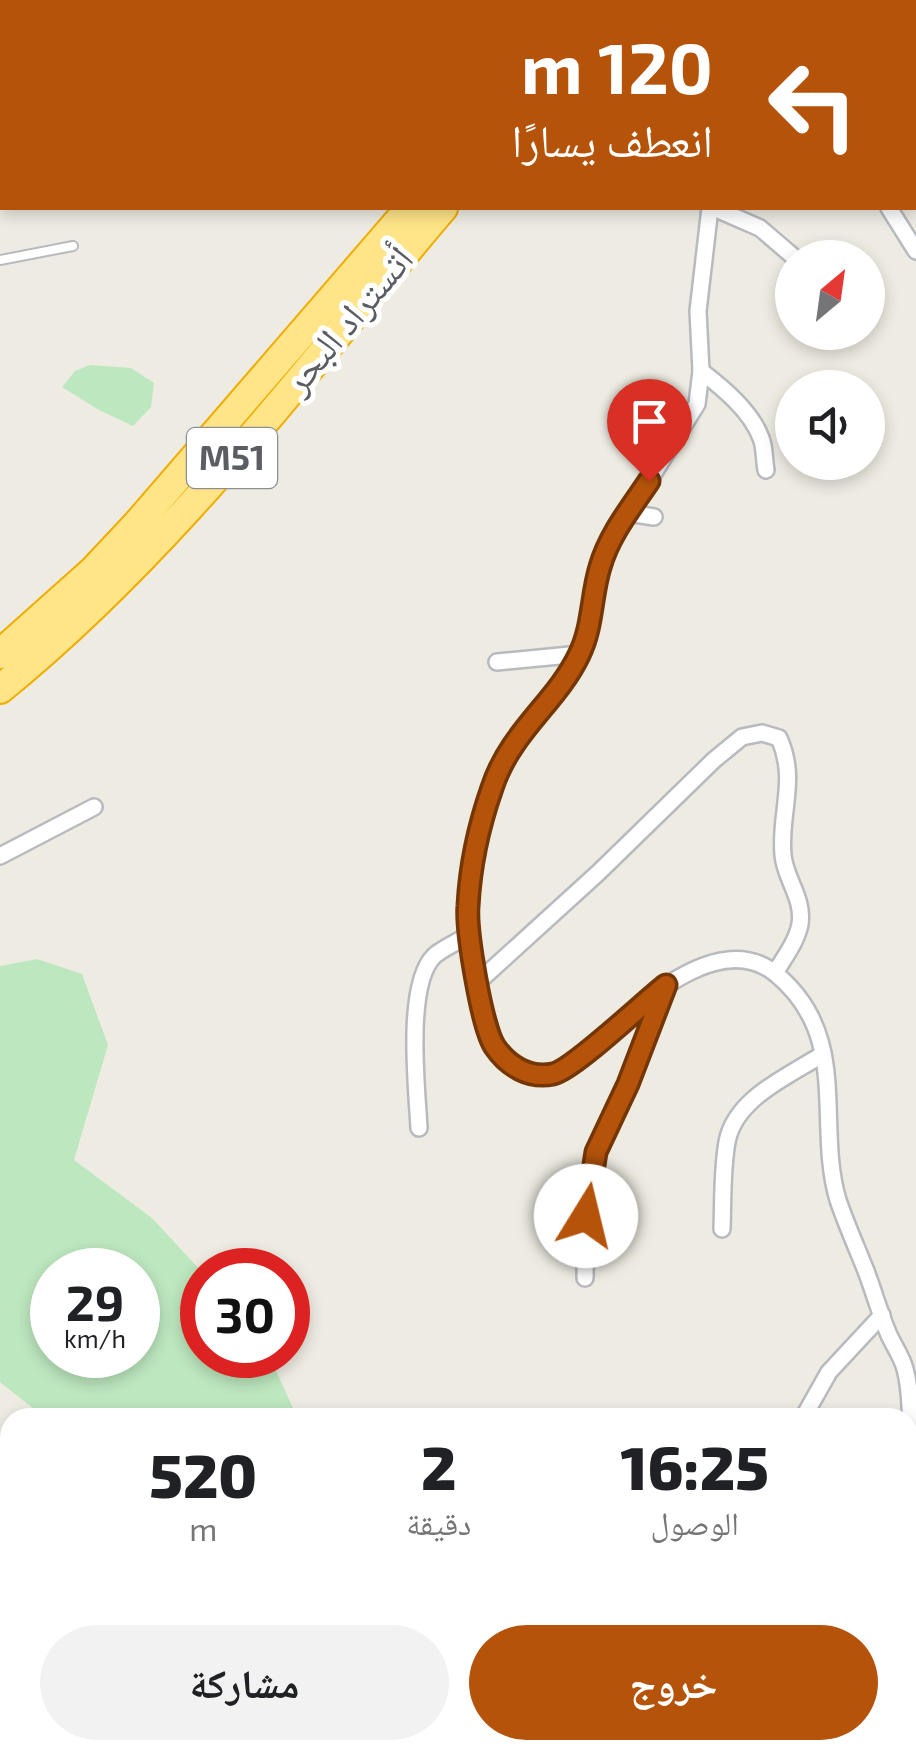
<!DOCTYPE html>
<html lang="ar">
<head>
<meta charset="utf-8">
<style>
  :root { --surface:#fff; --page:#f2f2f2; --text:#202124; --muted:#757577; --accent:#b45309 }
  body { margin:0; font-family:"Exo 2","Noto Naskh Arabic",sans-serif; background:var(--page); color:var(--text); direction:rtl; height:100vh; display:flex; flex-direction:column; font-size:38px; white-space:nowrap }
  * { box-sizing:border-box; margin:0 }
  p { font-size:32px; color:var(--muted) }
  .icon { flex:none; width:55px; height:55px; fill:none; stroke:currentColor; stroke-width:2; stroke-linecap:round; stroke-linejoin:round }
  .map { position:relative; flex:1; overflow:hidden; direction:ltr }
  .drawer { position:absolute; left:0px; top:1408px; width:918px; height:352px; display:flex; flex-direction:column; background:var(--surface); border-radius:30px 30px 0 0; box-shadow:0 5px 15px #0003; direction:rtl }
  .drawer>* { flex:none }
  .guide { position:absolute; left:0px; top:0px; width:918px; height:210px; box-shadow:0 5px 15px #0003; direction:rtl; background:#b45309; color:#fff; overflow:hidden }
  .needle { width:65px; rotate:29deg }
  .buttons { position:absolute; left:775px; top:240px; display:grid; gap:20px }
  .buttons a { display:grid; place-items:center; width:110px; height:110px; border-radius:50%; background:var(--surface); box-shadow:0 5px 15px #0003; font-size:50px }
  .speed { position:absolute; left:30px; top:1248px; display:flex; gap:20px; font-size:50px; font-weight:700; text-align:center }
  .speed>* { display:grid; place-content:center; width:130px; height:130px; border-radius:50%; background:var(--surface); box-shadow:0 5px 15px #0003; line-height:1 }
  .speed small { font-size:25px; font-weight:400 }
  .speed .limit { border:15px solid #d22; background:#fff; color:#111 }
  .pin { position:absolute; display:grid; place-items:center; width:85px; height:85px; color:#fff; margin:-102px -42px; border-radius:50% 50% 50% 0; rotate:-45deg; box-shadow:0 0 10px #0007 }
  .pin .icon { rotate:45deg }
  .me { position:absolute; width:110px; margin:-55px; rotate:9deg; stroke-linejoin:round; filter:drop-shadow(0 0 8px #0008) }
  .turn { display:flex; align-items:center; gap:35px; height:210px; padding:0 40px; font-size:45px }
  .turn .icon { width:130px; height:130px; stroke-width:2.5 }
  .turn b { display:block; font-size:70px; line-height:85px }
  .eta { display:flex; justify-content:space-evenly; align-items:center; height:170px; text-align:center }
  .eta b { font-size:60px; font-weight:800; line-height:70px }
  .cta { display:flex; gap:20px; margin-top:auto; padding:20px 40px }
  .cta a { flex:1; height:115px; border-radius:60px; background:var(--accent); color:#fff; font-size:40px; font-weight:800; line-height:115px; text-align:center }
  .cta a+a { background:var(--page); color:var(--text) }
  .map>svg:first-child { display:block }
</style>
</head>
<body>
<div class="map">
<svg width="916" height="1759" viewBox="0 0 916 1759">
  <rect width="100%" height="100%" fill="#eeece2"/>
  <g fill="#bde7be" fill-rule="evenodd">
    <polygon points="90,365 131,368 154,383 151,407 133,426 99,410 62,387 75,371"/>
    <path d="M37 959 82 974 108 1045 74 1160 152 1218 202 1272V1355H269L297 1417H44L0 1382V966ZM52 1270H138V1355H52Z"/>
  </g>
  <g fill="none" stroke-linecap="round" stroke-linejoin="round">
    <g stroke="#b7babf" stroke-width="12">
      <g id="lane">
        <polyline points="0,78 2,79"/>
        <polyline points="0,260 73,246"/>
      </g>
    </g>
    <g stroke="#b7babf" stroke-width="20">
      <g id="street">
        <polyline points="760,0 762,2"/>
        <polyline points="676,2 677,0"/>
        <path d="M710 208 698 311 701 371 697 404 607 548C593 583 595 623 578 657 562 688 534 712 515 741 468 812 459 917 480 997 484 1011 485 1028 491 1041 496 1054 510 1066 523 1071 531 1074 544 1076 553 1074 568 1071 584 1054 595 1043 638 1006 719 927 776 974 852 1037 815 1123 838 1200 846 1224 857 1248 866 1271 874 1292 880 1314 889 1335 894 1346 902 1357 905 1369 914 1401 907 1434 916 1466"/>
        <polyline points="714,208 760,228 795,258"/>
        <polyline points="889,208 916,251"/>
        <path d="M701 371C723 388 751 411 761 438 765 447 764 460 766 470"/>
        <polyline points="628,513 654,517"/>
        <polyline points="497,662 580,654"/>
        <polyline points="0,856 94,807"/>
        <path d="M477 983 598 873 714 760 742 737 762 733 779 738C798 780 779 813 783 855 785 879 804 898 800 924 797 941 784 958 775 973"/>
        <path d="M419 1128C417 1089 405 985 434 956 443 948 458 942 468 935"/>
        <path d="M722 1229C723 1201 722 1170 727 1142 735 1098 789 1076 823 1054"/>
        <polyline points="585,1278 586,1216 596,1152 628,1084 665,987"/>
        <polyline points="803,1418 829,1372 882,1315"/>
        <polyline points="0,1614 10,1607"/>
        <polyline points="0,1736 12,1759"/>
        <polyline points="145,1750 147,1759"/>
      </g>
    </g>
    <g stroke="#f0ad00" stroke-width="32">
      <g id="highway">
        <polyline points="604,2 607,0"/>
        <polyline points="645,2 648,0"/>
        <polyline points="0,654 93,571 138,523 410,208"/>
        <path d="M0 689C169 552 303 373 443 208"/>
      </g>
    </g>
    <use href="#lane" stroke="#fff" stroke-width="8"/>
    <use href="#street" stroke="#fff" stroke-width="15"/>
    <use href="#highway" stroke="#ffe588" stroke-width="28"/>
  </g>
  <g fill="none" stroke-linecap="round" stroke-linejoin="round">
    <g stroke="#753606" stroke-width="25">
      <path id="route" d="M586 1216 596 1152 628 1084 666 985C644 1002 573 1070 553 1074 529 1079 508 1066 495 1047 482 1029 466 931 468 906 470 867 479 825 492 788 510 732 556 703 579 655 593 627 591 596 600 567 609 535 631 508 649 481"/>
    </g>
    <use href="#route" stroke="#b45309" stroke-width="18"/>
  </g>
  <g text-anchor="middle" stroke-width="10" stroke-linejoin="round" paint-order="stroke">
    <rect fill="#fff" stroke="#8c8e92" stroke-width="2.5" x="187" y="428" width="90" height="60" rx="8"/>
    <g font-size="35" font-weight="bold" fill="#5a5e63">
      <text x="232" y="470">M51</text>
    </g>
    <g font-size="38" fill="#5a5e63" stroke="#fff">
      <text transform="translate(348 320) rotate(-50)" y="13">أتستراد البحر</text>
    </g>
  </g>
</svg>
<div class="buttons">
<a><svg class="needle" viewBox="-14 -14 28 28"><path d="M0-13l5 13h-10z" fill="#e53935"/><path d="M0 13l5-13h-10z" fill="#757577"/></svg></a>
<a><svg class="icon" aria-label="sound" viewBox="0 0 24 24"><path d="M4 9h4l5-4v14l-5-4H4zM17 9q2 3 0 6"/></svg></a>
</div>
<div class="speed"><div>29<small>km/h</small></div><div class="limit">30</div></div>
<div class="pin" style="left:649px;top:481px;background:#d93025"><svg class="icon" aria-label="arrive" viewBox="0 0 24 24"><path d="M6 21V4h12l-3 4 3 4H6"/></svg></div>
<svg class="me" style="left:586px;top:1216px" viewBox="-20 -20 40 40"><circle r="19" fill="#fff"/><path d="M0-13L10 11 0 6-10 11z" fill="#b45309"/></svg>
<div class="guide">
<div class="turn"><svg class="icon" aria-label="left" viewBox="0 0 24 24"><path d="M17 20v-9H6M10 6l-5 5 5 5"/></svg><div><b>120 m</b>انعطف يسارًا</div></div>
</div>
<section class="drawer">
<div class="eta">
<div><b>16:25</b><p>الوصول</p></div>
<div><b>2</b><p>دقيقة</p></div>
<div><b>520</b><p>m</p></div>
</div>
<div class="cta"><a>خروج</a><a>مشاركة</a></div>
</section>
</div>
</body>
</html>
